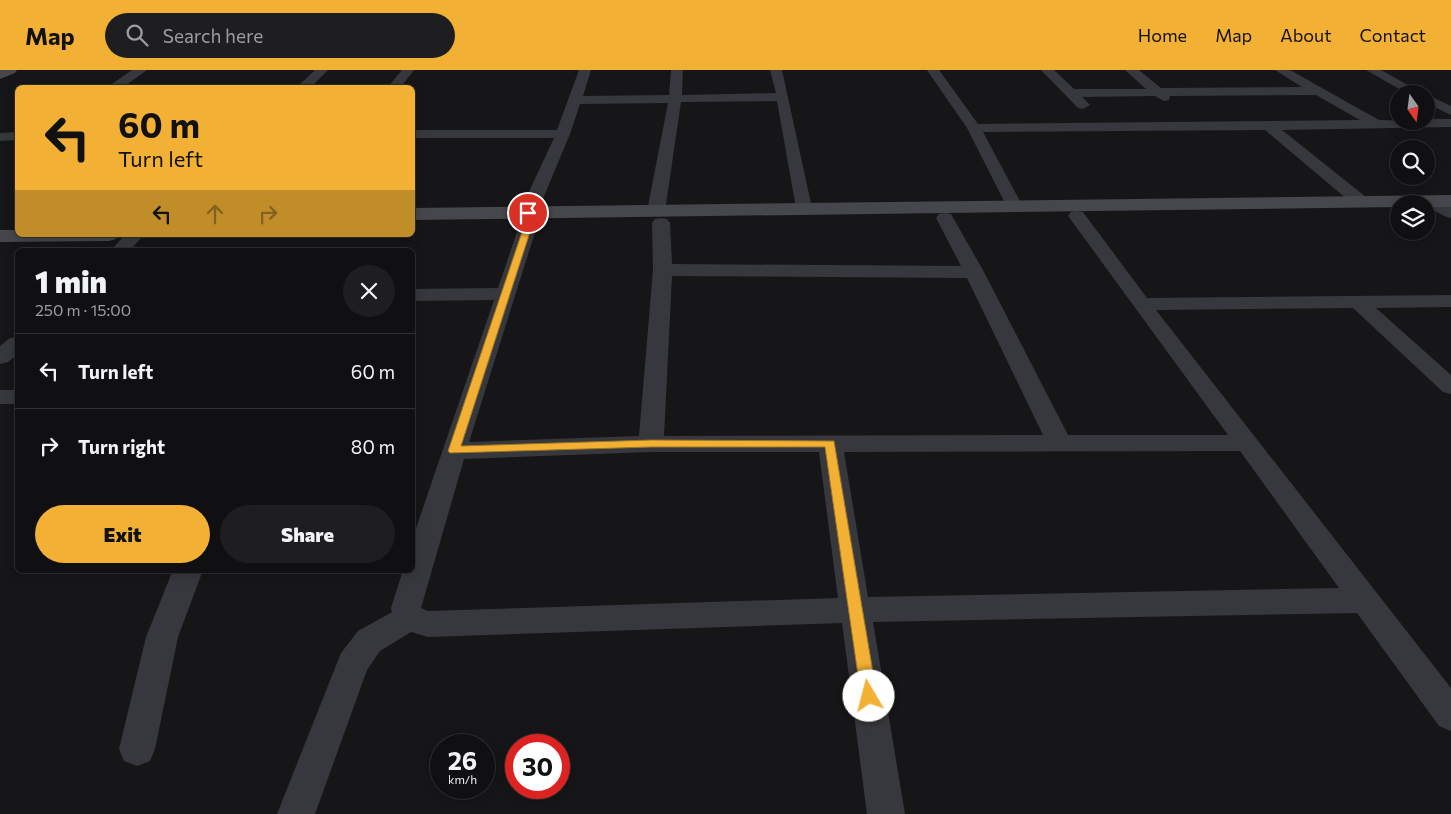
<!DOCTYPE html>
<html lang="en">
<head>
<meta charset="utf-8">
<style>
  :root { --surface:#101012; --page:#1e1e20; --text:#f1f3f6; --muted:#9c9d9f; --line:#303032; --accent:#f2b134 }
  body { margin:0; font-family:Commissioner,sans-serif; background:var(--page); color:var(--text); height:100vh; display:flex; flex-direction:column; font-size:19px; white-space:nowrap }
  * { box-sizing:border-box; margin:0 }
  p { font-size:16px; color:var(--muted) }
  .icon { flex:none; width:28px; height:28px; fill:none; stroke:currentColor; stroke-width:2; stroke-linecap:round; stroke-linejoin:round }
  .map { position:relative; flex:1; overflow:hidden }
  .panel { position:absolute; left:15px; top:178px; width:400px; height:325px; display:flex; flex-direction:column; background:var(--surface); border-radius:8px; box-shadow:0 2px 12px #0003,0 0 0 1px var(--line) }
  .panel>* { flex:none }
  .guide { position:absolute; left:15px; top:15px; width:400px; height:152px; border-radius:8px; box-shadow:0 2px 12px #0003,0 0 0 1px var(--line); background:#f2b134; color:#111; overflow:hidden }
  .needle { width:32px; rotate:166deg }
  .buttons { position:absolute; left:1390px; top:15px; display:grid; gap:10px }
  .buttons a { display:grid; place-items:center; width:45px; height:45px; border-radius:50%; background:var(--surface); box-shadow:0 2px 12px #0003,0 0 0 1px var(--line); font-size:25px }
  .speed { position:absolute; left:430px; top:664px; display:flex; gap:10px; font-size:25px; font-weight:700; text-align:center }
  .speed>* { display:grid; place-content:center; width:65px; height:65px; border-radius:50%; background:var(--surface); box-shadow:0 2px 12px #0003,0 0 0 1px var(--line); line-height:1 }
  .speed small { font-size:12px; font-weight:400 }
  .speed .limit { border:8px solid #d22; background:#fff; color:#111 }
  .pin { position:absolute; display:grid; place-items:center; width:42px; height:42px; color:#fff; margin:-21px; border:2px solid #fff; border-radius:50%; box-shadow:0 1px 5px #0007 }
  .me { position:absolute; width:55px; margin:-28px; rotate:352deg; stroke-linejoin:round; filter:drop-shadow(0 0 4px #0008) }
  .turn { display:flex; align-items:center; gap:18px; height:105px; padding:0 20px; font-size:22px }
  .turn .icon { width:65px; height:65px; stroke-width:2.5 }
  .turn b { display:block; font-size:35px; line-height:42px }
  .lanes { display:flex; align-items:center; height:48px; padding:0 20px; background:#0003; justify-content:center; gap:25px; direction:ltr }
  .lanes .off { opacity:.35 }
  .round { display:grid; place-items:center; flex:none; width:52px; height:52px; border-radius:26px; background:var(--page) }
  .headline { display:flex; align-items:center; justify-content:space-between; height:85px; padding:0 20px }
  h1 { font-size:30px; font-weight:800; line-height:38px }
  .cta { display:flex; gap:10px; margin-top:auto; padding:10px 20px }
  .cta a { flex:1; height:58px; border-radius:30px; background:var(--accent); color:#111; font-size:20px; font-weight:800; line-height:58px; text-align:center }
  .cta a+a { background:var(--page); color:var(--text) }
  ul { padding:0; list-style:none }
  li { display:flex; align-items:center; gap:15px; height:75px; padding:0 20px; border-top:1px solid var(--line) }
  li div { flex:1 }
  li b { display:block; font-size:19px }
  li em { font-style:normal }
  header { display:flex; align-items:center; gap:30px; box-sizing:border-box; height:70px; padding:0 25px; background:var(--accent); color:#111 }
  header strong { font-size:24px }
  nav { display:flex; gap:28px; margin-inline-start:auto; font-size:18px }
  .search { width:350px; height:45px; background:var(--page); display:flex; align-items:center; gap:12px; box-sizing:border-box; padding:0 18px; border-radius:28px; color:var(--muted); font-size:19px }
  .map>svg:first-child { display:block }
</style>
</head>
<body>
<header>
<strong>Map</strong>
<div class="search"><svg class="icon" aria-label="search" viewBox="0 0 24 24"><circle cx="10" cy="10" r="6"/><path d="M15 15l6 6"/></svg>Search here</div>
<nav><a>Home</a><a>Map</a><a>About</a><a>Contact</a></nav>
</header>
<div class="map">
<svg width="1451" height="744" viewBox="0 0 1451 744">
  <rect width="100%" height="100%" fill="#161618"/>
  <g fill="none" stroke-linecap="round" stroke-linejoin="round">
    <g fill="#37383d" fill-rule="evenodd">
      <polygon points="132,0 147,0 122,18 106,18"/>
      <polygon points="315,0 328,0 310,18 296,18"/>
      <polygon points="402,0 414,0 400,18 387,18"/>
      <path d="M579 0H591L583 26 669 25 671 0H683L682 25 776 23 770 0H782L812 138 810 142H798L796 138 777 31 681 32 665 141 662 145H650L647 141 668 33 580 34 570 64 537 143V156L469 372 639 366 653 200 652 153 655 149 661 148 667 149 670 153 672 194 961 196 936 148 939 144 945 143 951 144 984 202 1068 365H1228L1071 150 1068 146 1071 142 1077 141 1083 142 1147 228 1451 225V237L1376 238 1451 305V324L1443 322 1353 238 1156 240 1451 618V661L1439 656 1357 543 873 552 905 744H867L842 553 428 567 411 562 380 581 367 600 315 744H277L341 583 358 561 392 542 391 538 403 500H412V470L494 230 412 231V219L498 218 519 156V143L554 68H412V60H557ZM672 206 967 208 1043 365 664 366ZM1240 381 1339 518 868 527 844 382ZM651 382H819L838 528 428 541 421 538 464 389Z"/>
      <polygon points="927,0 939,0 978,54 1360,50 1316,25 1170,26 1169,30 1164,31 1155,26 1082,27 1090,35 1083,39 1078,38 1041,0 1054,0 1074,19 1146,19 1125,0 1139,0 1161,18 1302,17 1275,0 1290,0 1379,50 1426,51 1426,49 1451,49 1451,57 1282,60 1366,127 1368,131 1366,135 1354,135 1265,60 983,62 1022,135 1020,139 1008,139 1006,135 967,58"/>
      <polygon points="1366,0 1381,0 1424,24 1408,24"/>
      <polygon points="1426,24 1451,36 1451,45 1426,33"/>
      <polygon points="18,62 18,70 0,71 0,63"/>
      <path d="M1432 126 1451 136V148C1441 146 1429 138 1424 131L1426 127Z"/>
      <polygon points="125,165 144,165 130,180 111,180"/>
      <polygon points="18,267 18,284 8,292 0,294 0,276 10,268"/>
      <rect x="0" y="320" width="18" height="14"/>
      <polygon points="173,500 203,500 178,567 155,679 150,691 137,696 124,691 119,679 146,567"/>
    </g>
    <g fill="#45474d" fill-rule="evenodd">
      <polygon points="0,0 17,0 15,3 0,9"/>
      <polygon points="1451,125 1451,137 1426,137 1426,134 1399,134 1399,137 412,150 412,138"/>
      <polygon points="0,160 18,160 18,165 119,165 116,169 109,171 0,172"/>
    </g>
  </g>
  <polygon fill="#f2b134" stroke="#9d7322" points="528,140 532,143 532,156 461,376 651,370 834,371 877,626 874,631 869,633 864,631 861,626 825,377 651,377 450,383 448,381 524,156 524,143"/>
</svg>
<div class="buttons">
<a><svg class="needle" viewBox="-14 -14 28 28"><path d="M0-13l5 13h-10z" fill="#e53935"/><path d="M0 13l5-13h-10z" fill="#9c9d9f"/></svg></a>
<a><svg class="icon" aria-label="search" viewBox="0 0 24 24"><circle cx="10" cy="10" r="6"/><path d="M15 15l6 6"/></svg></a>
<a><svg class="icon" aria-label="layers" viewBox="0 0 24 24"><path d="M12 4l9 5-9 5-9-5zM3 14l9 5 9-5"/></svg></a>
</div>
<div class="speed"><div>26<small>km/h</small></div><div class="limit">30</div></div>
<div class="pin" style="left:528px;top:143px;background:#d93025"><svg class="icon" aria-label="arrive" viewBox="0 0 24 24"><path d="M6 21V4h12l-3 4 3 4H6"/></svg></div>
<svg class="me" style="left:869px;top:626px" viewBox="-20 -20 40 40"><circle r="19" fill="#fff"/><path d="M0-13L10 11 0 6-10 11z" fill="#f2b134"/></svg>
<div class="guide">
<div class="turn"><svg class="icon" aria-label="left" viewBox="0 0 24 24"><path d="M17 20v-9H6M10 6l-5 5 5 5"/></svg><div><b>60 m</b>Turn left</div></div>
<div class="lanes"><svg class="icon" aria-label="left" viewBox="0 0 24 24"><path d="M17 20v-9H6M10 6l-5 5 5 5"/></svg><svg class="icon off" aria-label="ahead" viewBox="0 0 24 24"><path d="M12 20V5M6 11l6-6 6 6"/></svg><svg class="icon off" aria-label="right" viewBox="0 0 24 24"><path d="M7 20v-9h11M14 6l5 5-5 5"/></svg></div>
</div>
<section class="panel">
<div class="headline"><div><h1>1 min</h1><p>250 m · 15:00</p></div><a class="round"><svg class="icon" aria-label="close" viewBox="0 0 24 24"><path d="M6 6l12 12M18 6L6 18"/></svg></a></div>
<ul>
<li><svg class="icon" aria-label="left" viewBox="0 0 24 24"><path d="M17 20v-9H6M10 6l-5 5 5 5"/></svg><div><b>Turn left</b></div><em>60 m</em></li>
<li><svg class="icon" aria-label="right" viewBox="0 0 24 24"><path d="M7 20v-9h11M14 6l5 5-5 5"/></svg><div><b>Turn right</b></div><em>80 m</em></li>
</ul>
<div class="cta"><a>Exit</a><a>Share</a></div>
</section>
</div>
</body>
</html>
